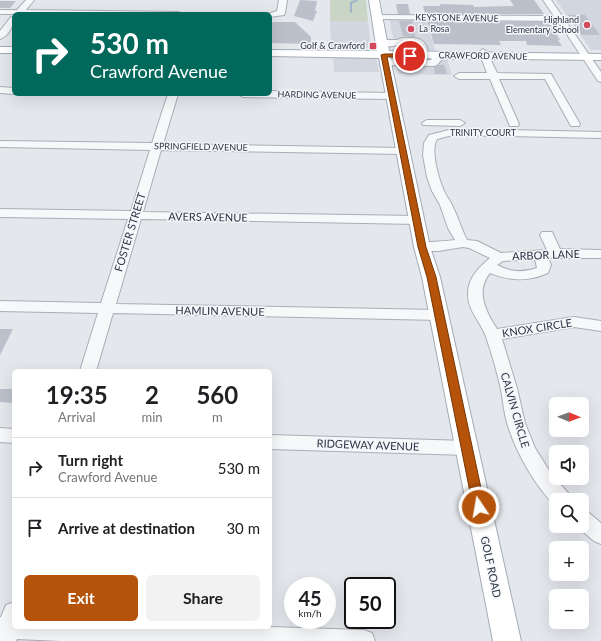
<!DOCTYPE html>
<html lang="en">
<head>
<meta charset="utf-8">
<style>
  :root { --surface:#fff; --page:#f2f2f2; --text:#202124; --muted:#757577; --line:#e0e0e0; --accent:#b45309 }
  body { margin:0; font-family:Lato,sans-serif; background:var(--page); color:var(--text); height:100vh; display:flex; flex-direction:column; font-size:15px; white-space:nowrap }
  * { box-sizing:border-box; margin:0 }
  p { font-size:13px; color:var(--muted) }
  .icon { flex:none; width:22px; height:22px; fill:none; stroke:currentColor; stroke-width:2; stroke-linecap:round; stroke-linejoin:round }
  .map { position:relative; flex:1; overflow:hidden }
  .sheet { position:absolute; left:12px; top:369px; width:260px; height:260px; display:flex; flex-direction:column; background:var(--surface); border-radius:6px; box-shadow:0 4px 16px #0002 }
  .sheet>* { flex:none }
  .top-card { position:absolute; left:12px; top:12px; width:260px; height:84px; border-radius:6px; box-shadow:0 4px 16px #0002; background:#00695c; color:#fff; overflow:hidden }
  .needle { width:26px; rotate:91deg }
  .buttons { position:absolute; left:549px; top:397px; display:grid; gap:8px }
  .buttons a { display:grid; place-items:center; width:40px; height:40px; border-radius:6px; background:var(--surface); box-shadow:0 4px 16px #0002; font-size:20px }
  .speed { position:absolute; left:284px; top:577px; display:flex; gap:8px; font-size:20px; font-weight:700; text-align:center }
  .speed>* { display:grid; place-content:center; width:52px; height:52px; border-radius:50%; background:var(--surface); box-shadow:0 4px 16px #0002; line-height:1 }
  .speed small { font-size:10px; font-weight:400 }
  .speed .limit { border:2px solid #111; border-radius:6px; background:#fff; color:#111 }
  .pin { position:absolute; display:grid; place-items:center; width:34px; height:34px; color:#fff; margin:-17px; border:2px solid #fff; border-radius:50%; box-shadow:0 1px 4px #0007 }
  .me { position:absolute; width:44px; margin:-22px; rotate:348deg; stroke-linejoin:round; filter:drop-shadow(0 0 3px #0008) }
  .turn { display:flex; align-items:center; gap:14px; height:84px; padding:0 12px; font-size:18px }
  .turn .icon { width:52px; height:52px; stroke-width:2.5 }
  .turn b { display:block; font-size:28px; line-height:34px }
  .eta { display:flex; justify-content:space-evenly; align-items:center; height:68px; text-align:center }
  .eta b { font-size:24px; font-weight:700; line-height:28px }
  .action { display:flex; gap:8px; margin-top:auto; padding:8px 12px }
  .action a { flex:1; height:46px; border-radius:6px; background:var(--accent); color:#fff; font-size:16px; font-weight:700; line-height:46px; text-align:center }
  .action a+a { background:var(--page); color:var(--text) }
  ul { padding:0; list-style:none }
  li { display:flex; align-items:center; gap:12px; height:60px; padding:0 12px; border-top:1px solid var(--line) }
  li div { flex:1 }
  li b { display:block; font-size:15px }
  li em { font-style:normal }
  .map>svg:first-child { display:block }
</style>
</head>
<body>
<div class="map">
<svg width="601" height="641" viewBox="0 0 601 641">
  <rect width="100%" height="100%" fill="#e4e7ec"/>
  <g fill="#d2d6de">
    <polygon points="556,0 601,0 601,50 591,50"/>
    <polygon points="389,17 425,17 435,50 400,50 395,48"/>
    <polygon points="330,21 368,21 371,48 331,48"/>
    <polygon points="333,57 376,57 379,72 334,72"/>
    <polygon points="395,59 447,59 452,75 399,74"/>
  </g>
  <polygon fill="#c9d6c5" points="330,0 366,0 368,21 330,21"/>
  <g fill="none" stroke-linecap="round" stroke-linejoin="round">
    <polyline stroke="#9fb4cc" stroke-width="2" points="351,12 351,3 357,0"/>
  </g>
  <g fill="#bbc0ca">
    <polygon points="300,0 317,1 315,11 317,11 313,21 294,16"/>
    <polygon points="510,0 534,0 544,14 425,14 423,6 440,6 440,4 473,5 474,7 514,6"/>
    <polygon points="0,1 16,1 10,8 0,8"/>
    <polygon points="396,4 408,4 410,14 398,14"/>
    <polygon points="568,15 585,15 600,35 582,35"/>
    <polygon points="399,21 412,21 415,37 403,36"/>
    <polygon points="427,21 549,22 560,40 558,40 562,46 527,45 526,41 499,41 501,45 434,44"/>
    <polygon points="270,22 295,22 311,37 311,44 270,43"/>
    <polygon points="439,65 444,65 447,74 435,74 434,67"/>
    <polygon points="0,329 13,329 0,355"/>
    <polygon points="0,389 14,389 14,403 0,402"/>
  </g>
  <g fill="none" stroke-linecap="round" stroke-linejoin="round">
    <g stroke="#a9aeb7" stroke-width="2">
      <g id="minor">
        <polygon points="26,0 34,0 26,10 178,12 182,14 0,14 0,10 17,10"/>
        <polygon points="279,0 287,0 285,13 284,15 270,17 270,14 267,14 277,11"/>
        <polygon points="543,0 551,0 601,72 601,82 598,81 558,21 377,19 373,17 377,15 554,16"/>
        <path d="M11 17H14C14 25 9 36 0 39V31Z"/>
        <path d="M403 38C416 37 425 38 428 51L427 53H421L418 45C406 38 389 53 378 43L382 40H397Z"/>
        <polygon points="483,49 487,52 497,73 551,74 580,124 579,126 571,126 545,79 499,79 519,124 518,126 510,126 490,79 459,79 454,76 459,73 487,73 479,52"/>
        <polygon points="437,53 440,54 443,58 437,65 434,66 385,65 380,62 385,59 431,60 434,54"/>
        <polygon points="0,87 14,88 14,94 0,93"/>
        <polygon points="270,91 392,93 397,96 392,99 243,97 238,94 270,94"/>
        <polygon points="168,94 178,94 163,144 403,148 409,151 403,154 161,150 143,212 417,216 421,217 423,220 421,223 417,224 141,219 116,304 439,310 444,312 446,315 444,318 439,320 113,313 96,371 80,371 98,313 0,311 0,301 101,303 128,219 0,217 0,209 131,211 150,150 0,147 0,141 152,143"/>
        <polygon points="427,120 460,120 465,123 460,126 423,125 422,123"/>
        <path d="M453 129 601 132V138L453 135 437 139C430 150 439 180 444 191 446 196 450 200 452 205 458 217 461 228 467 240L477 241 501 253 547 250 540 235 542 232H552L560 249 601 250V258H548L551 265 548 273C528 282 510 281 490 273 475 291 486 312 497 329L574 317 601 321V331L574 327 502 339 517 388 525 423 535 448 552 475 569 494 572 500H556V506C535 487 515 450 507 423 504 412 503 401 501 390 497 372 492 354 486 337 481 322 467 310 468 293 468 278 479 267 490 258L469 248 463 247 438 251H422L417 250 415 247 417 244C428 241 443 242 455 240L448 228 440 205 432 191 427 177 423 155 424 143 429 135ZM535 259 537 268C523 273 510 272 497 265L503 261Z"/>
        <polygon points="0,428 14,429 14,443 0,442"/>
        <polygon points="270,435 467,441 473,443 476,448 473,453 467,455 270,449"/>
        <polygon points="582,511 589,513 601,523 601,544 594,541 576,526 582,526"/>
        <polygon points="14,602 14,627 270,627 364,630 372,633 375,641 61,641 17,639 16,641 0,641 0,617 1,617 6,605"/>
      </g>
    </g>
    <g stroke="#a3abb8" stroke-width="2">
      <g id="major">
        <polygon points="369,0 379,0 389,51 601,54 601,60 390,58 430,247 440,277 521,641 493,641 422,277 414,247 379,58 270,56 270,50 377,51"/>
        <rect x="0" y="47" width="14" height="6"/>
      </g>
    </g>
    <use href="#minor" fill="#f7f8fa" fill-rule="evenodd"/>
    <use href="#major" fill="#fff" fill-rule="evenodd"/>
  </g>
  <polygon fill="#b45309" stroke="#753606" points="384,54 410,54 413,56 410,57 387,57 426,247 436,277 485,507 483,511 479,512 475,511 473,507 427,277 418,247 381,55"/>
  <g fill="#d1495b" stroke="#f4f6f9" stroke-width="1.5">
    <circle cx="587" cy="25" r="4"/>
    <circle cx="411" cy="29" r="4"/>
    <rect x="369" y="42" width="8" height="8" rx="2"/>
  </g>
  <g text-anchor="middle" stroke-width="3" stroke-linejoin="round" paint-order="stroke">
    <g font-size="9" fill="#2b3445" stroke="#f4f6f9">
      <text transform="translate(457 18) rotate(1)" y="3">KEYSTONE AVENUE</text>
      <text transform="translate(483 56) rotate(1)" y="3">CRAWFORD AVENUE</text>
      <text transform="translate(317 95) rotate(1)" y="3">HARDING AVENUE</text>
      <text x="483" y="136">TRINITY COURT</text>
      <text transform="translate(201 147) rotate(1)" y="3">SPRINGFIELD AVENUE</text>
    </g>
    <g font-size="9" fill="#2b3445" stroke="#f4f6f9" text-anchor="end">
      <text x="579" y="23">Highland<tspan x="579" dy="10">Elementary School</tspan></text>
      <text x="419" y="32" text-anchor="start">La Rosa</text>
      <text x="365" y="49">Golf &amp; Crawford</text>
    </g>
    <g font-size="11" fill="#2b3445" stroke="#f4f6f9">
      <text transform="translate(208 217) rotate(1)" y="4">AVERS AVENUE</text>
      <text transform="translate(130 232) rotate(-73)" y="4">FOSTER STREET</text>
      <text transform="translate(546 255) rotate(-2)" y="4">ARBOR LANE</text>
      <text transform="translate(220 311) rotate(1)" y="4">HAMLIN AVENUE</text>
      <text transform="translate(537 328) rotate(-9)" y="4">KNOX CIRCLE</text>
      <text transform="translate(515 410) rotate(74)" y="4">CALVIN CIRCLE</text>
      <text transform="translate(368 445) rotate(2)" y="4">RIDGEWAY AVENUE</text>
      <text transform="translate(491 567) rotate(78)" y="4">GOLF ROAD</text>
    </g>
  </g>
</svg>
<div class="buttons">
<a><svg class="needle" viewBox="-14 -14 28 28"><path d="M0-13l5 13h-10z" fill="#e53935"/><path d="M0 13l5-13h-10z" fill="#757577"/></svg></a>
<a><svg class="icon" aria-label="sound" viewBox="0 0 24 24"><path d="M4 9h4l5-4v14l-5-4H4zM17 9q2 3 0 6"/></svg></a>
<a><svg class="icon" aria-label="search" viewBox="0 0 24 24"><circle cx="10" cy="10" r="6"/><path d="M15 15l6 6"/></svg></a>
<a>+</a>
<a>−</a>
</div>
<div class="speed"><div>45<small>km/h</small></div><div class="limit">50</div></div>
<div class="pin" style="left:410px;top:56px;background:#d93025"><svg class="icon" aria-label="arrive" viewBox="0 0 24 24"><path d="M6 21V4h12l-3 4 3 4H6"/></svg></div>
<svg class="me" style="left:479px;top:507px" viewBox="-20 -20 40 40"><circle r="17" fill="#b45309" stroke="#fff" stroke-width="3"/><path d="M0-11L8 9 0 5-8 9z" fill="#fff"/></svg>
<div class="top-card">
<div class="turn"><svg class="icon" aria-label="right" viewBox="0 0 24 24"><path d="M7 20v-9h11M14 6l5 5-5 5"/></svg><div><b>530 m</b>Crawford Avenue</div></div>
</div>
<section class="sheet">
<div class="eta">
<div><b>19:35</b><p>Arrival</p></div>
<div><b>2</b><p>min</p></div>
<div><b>560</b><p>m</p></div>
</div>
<ul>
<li><svg class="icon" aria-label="right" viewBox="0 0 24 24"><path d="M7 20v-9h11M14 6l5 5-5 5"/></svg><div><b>Turn right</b><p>Crawford Avenue</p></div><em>530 m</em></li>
<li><svg class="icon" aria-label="arrive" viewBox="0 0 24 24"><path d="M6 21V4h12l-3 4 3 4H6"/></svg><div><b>Arrive at destination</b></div><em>30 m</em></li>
</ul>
<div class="action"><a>Exit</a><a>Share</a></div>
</section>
</div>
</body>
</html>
